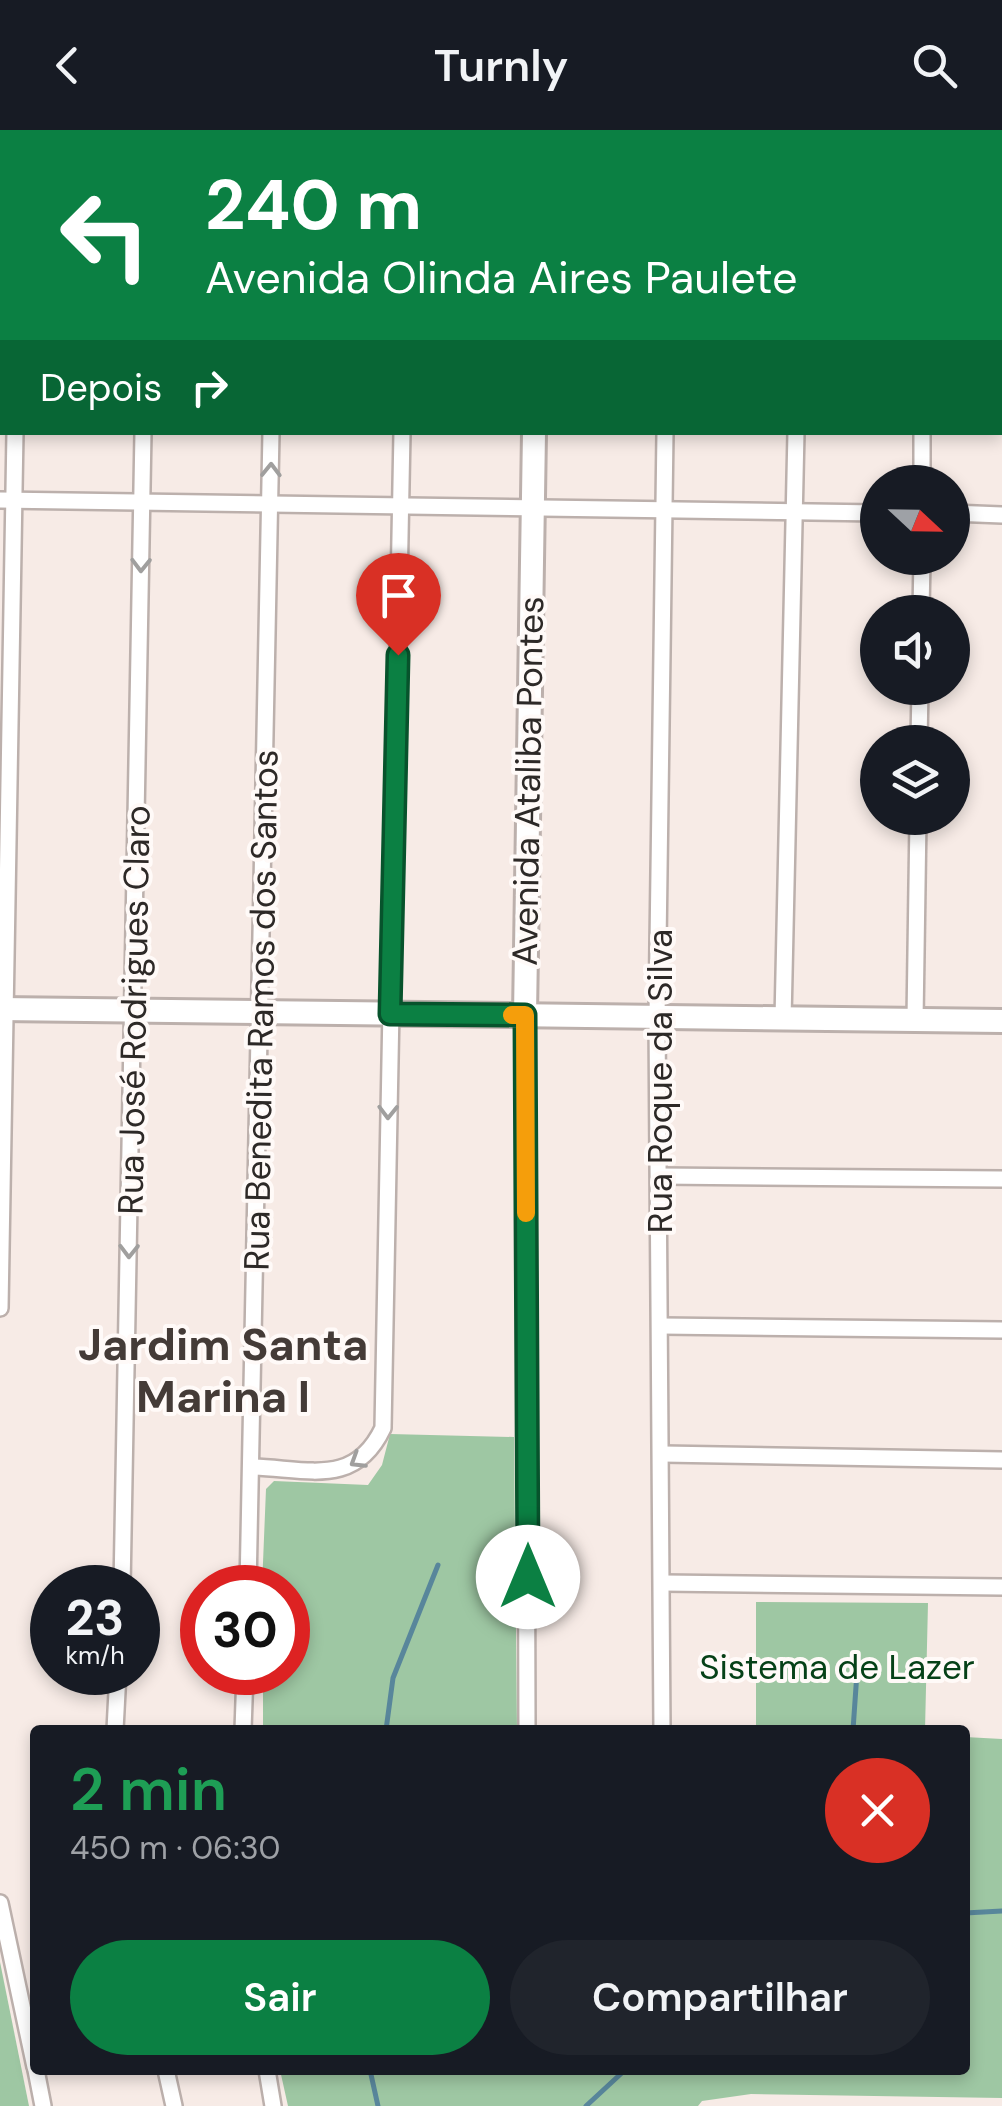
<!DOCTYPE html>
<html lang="pt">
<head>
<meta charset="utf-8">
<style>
  :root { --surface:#171b24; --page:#20242c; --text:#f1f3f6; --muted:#9ea1a6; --accent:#0b8043 }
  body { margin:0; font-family:"DM Sans",sans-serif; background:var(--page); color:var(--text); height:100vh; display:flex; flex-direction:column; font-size:38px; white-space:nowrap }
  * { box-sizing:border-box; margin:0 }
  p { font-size:32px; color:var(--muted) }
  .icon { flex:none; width:55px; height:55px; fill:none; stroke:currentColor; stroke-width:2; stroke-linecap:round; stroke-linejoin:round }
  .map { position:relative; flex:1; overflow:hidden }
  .panel { position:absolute; left:30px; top:1595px; width:940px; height:350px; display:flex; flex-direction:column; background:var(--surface); border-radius:10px; box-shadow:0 5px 15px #0003 }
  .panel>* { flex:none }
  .top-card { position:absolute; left:0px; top:0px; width:1002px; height:305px; box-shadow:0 5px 15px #0003; background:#0b8043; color:#fff; overflow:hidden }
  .needle { width:65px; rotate:112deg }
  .buttons { position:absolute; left:860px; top:335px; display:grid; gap:20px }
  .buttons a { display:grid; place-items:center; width:110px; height:110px; border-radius:50%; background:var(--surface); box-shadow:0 5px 15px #0003; font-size:50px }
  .speed { position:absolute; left:30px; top:1435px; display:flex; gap:20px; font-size:50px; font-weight:700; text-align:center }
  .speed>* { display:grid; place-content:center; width:130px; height:130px; border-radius:50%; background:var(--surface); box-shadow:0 5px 15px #0003; line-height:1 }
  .speed small { font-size:25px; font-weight:400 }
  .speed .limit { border:15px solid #d22; background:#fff; color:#111 }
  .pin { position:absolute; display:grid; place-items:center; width:85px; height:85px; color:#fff; margin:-102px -42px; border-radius:50% 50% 50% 0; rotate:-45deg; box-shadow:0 0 10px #0007 }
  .pin .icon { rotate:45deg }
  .me { position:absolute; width:110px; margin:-55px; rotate:0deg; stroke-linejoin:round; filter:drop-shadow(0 0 8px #0008) }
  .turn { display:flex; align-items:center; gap:35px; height:210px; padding:0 40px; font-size:45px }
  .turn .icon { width:130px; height:130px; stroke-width:2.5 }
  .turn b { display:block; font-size:70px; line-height:85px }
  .then { display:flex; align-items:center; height:95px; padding:0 40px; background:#0003; gap:20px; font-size:38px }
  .round { display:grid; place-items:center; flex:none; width:105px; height:105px; border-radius:52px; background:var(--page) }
  .summary { display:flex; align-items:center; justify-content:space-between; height:170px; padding:0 40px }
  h1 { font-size:60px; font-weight:600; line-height:75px; color:#1e9e55 }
  .primary-button { display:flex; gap:20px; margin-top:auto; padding:20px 40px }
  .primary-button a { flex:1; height:115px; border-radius:60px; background:var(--accent); color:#fff; font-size:40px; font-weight:600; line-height:115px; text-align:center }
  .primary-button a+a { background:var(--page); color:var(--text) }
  header { display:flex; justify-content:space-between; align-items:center; height:130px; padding:0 40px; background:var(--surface); font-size:45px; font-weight:600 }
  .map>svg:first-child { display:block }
</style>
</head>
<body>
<header><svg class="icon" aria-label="back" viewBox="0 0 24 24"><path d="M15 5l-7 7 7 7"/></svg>Turnly<svg class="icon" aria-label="search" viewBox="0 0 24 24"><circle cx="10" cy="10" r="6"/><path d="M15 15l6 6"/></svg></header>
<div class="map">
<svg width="1002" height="1976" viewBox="0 0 1002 1976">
  <rect width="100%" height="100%" fill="#f7ebe6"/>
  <g fill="#9ec7a3">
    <polygon points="853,0 1002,0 1002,220 1000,2"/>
    <polygon points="390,1304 514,1307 517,1600 263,1600 263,1543 288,1542 288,1458 262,1457 266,1359 274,1351 368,1355 382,1335"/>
    <polygon points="756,1472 928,1473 925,1600 672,1600 672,1596 756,1599"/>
    <polygon points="965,1607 1002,1609 1002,1968 751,1964 702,1971 698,1976 288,1976 280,1940 965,1940"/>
    <polygon points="0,1832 29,1976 0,1976"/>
  </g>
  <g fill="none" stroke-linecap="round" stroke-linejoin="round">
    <g stroke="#58869b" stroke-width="5">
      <polyline points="754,0 758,2"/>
      <polyline points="1000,161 1002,162"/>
      <polyline points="386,1600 393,1548 438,1435"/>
      <polyline points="853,1600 858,1528"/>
      <polyline points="965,1783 1002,1781"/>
      <polyline points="370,1940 378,1976"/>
      <polyline points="586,1976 625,1940"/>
    </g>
    <g stroke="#bcb0ac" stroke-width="20">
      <g id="street">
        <polyline points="529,2 531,0"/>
        <polyline points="0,75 2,77"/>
        <polyline points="922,302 922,352"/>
        <polyline points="0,370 878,383"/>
        <polyline points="952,383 1002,385"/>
        <polyline points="921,482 922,428"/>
        <polyline points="919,612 920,558"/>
        <polyline points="525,885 527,1600"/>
        <polyline points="783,890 796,302"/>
        <polyline points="915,890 918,688"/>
        <polyline points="660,1046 1002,1049"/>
        <polyline points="0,1178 15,302"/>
        <polyline points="662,1196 1002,1200"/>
        <polyline points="663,1324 1002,1330"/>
        <path d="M253 1337C309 1339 355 1357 383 1298L402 302"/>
        <polyline points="663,1453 1002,1457"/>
        <polyline points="122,1458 143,302"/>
        <polyline points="248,1458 271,302"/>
        <polyline points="115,1600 118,1542"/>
        <polyline points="243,1600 245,1542"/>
        <polyline points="662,1600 657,888 665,302"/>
        <polyline points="0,1773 35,1937"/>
        <polyline points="36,1940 43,1976"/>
        <polyline points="166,1940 174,1976"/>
        <polyline points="267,1940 273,1976"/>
      </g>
    </g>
    <g stroke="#bcb0ac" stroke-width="28">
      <g id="secondary">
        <polyline points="551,2 552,0"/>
        <polyline points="0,879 1002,891"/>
        <polyline points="525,885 534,302"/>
      </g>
    </g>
    <g stroke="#9c9390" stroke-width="2.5" stroke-dasharray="8 8" stroke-linecap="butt">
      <polyline points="691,0 696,2"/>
      <polyline points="867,2 868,0"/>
      <polyline points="1000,8 1002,7"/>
    </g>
    <use href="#street" stroke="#fff" stroke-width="15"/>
    <use href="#secondary" stroke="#fff" stroke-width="22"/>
  </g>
  <defs><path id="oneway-chevron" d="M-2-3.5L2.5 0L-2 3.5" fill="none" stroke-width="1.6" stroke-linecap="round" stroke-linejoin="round" transform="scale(2.5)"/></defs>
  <g stroke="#a09f9e">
    <use href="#oneway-chevron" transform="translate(271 340) rotate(-89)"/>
    <use href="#oneway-chevron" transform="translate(141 435) rotate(91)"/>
    <use href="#oneway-chevron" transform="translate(388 982) rotate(91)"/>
    <use href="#oneway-chevron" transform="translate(129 1121) rotate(91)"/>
    <use href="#oneway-chevron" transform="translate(357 1331) rotate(148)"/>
  </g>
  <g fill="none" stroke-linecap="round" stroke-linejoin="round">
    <g stroke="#07532c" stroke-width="25">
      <polyline id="route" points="398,525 390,884 525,885 528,1447"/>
    </g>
    <use href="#route" stroke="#0b8043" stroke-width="18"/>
    <polyline stroke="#f59e0b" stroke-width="18" points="512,885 525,885 526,1083"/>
  </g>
  <g text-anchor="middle" stroke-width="8" stroke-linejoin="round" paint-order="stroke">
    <g font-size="35" fill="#2d2927" stroke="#fffaf8">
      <text transform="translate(528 651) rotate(-89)" y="12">Avenida Ataliba Pontes</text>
      <text transform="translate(134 880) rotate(-89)" y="12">Rua José Rodrigues Claro</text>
      <text transform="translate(261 880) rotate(-89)" y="12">Rua Benedita Ramos dos Santos</text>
      <text transform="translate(660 951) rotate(-90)" y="12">Rua Roque da Silva</text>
    </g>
    <g font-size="35" fill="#064118" stroke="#fffaf8">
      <text x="837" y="1549">Sistema de Lazer</text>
    </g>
    <g font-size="45" font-weight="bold" fill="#443b37" stroke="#fffaf8">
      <text x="223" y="1230">Jardim Santa<tspan x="223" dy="52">Marina I</tspan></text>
    </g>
  </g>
</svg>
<div class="buttons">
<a><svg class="needle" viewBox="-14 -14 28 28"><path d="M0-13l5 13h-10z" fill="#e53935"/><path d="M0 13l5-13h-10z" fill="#9ea1a6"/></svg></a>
<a><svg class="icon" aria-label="sound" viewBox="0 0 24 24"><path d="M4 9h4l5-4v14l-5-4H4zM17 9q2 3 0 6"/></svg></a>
<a><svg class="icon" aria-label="layers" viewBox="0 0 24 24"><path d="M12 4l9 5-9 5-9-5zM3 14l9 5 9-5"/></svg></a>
</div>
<div class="speed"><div>23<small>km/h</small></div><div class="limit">30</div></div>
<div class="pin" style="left:398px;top:525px;background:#d93025"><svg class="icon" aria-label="arrive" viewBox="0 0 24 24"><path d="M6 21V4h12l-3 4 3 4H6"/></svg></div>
<svg class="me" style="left:528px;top:1447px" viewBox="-20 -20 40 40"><circle r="19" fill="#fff"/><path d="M0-13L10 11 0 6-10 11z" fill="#0b8043"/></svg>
<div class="top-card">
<div class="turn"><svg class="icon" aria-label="left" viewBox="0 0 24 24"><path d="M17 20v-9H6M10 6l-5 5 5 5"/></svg><div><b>240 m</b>Avenida Olinda Aires Paulete</div></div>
<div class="then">Depois<svg class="icon" aria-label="right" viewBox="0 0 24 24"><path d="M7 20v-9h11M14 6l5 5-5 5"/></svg></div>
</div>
<section class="panel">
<div class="summary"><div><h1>2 min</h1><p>450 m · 06:30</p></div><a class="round" style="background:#d93025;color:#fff"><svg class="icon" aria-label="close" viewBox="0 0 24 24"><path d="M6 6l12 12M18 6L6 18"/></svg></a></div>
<div class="primary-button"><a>Sair</a><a>Compartilhar</a></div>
</section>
</div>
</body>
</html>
